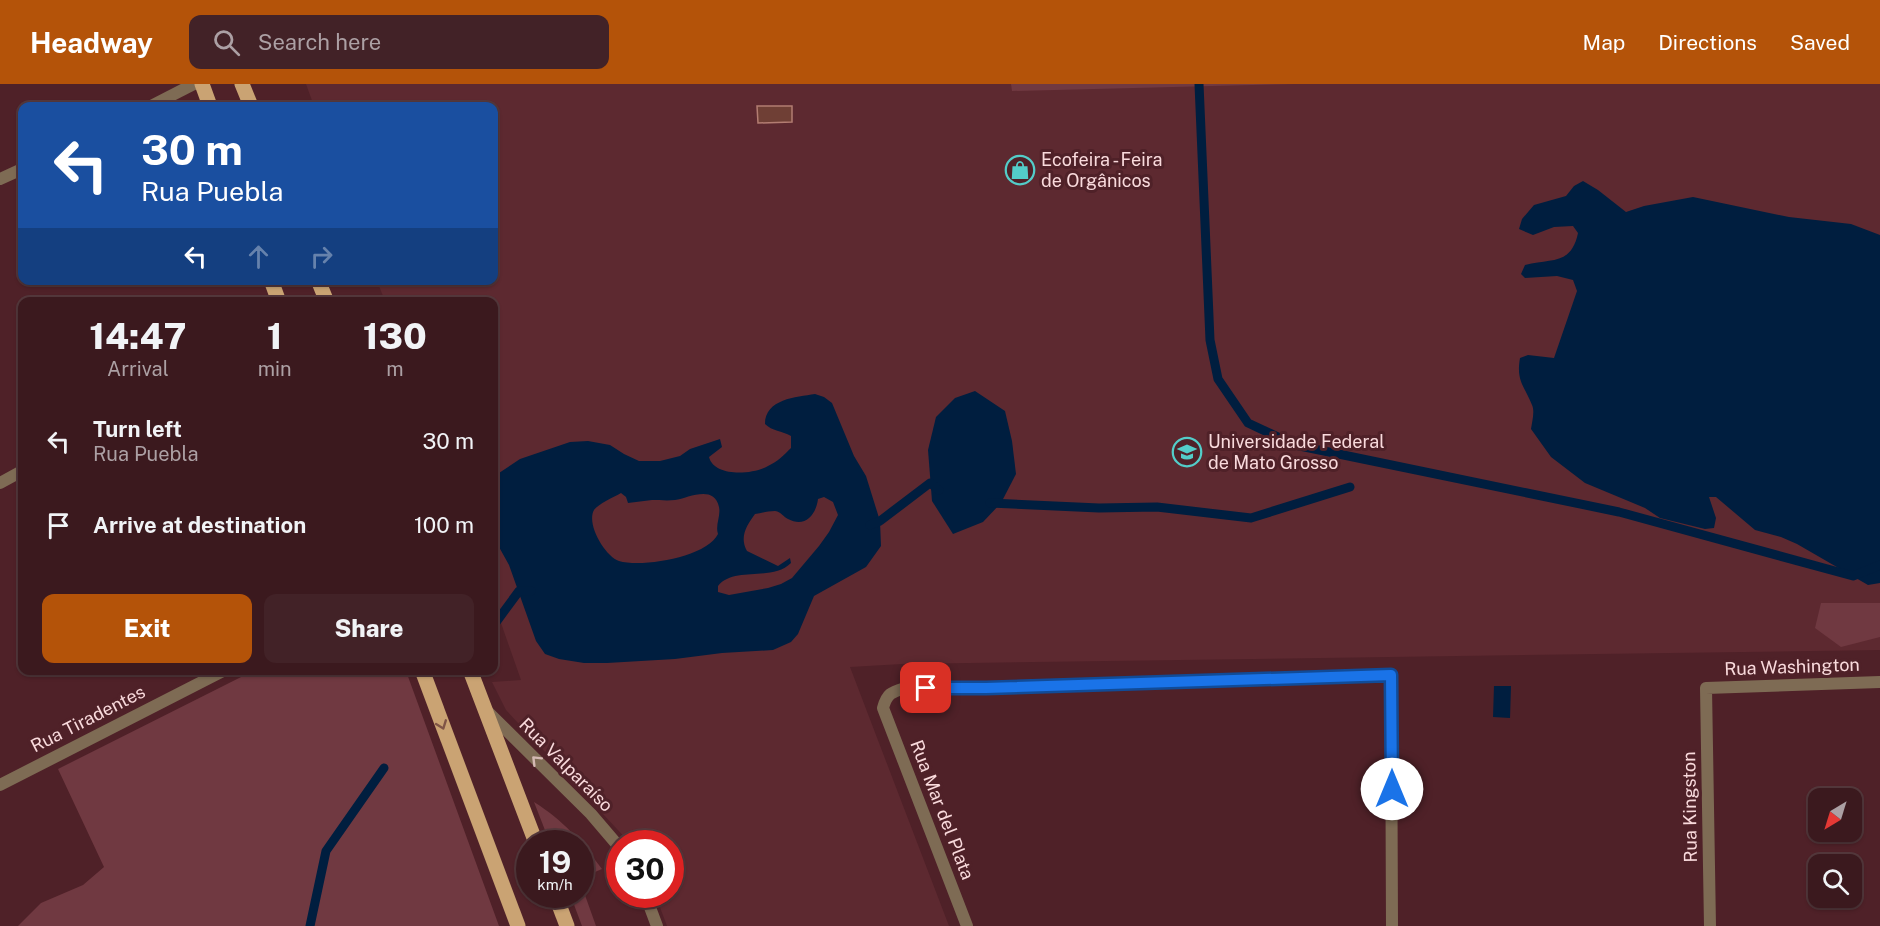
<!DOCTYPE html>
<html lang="en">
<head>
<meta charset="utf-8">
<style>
  :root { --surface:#3b191e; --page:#422227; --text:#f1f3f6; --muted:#aca0a4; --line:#54383c; --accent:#b45309 }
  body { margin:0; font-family:"Public Sans",sans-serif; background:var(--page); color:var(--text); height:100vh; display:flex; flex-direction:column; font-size:22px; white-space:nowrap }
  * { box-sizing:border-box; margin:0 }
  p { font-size:20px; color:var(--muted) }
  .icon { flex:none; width:33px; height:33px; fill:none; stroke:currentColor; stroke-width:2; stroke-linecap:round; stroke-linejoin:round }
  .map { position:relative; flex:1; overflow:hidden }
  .details { position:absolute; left:18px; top:213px; width:480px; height:378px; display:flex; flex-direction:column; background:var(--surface); border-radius:12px; box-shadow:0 2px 4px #0004,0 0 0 2px var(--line) }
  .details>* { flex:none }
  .banner { position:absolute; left:18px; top:18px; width:480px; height:183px; border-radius:12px; box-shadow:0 2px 4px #0004,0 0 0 2px var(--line); background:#1a4fa0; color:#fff; overflow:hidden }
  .needle { width:39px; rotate:218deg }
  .tools { position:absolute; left:1808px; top:704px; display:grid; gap:12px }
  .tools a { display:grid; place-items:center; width:54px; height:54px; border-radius:12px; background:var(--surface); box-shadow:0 2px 4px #0004,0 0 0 2px var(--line); font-size:30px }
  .speed { position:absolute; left:516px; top:746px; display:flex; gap:12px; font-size:30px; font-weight:700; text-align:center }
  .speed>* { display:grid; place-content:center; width:78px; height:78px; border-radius:50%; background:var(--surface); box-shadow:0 2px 4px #0004,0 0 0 2px var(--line); line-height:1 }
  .speed small { font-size:15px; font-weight:400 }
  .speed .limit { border:9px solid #d22; background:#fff; color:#111 }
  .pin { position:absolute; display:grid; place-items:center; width:51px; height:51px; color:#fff; margin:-26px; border-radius:12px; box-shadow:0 3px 9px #0006 }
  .me { position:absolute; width:66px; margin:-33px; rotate:0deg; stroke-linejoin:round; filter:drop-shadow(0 0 4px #0008) }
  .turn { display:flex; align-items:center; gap:21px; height:126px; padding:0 24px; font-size:27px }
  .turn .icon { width:78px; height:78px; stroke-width:2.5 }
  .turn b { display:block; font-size:42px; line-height:51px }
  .lanes { display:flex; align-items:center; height:57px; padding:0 24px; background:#0003; justify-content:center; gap:30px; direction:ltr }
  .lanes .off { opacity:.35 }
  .eta { display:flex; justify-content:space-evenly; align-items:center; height:102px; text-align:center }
  .eta b { font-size:36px; font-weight:800; line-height:42px }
  .button { display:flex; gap:12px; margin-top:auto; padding:12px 24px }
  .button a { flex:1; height:69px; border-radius:12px; background:var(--accent); color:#fff; font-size:24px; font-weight:800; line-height:69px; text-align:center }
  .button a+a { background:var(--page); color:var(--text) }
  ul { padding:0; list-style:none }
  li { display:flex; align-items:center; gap:18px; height:84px; padding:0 24px }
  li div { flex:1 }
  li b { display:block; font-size:22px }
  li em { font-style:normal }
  header { display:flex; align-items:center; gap:36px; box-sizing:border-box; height:84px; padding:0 30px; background:var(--accent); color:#fff }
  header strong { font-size:28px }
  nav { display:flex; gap:33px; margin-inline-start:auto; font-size:21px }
  .search { width:420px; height:54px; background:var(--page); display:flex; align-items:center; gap:15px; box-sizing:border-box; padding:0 21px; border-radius:12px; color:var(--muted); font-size:22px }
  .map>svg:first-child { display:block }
</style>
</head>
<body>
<header>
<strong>Headway</strong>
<div class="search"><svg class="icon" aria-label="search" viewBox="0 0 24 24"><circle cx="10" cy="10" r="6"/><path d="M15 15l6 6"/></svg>Search here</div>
<nav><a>Map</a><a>Directions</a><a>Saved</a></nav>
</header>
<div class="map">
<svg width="1880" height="842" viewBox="0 0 1880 842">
  <rect width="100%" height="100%" fill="#4f2128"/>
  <polygon fill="#5d2930" points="306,0 1880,0 1880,566 902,580 850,583 949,842 667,842 655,810 670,810 670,759 630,759 506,626 492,598 521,596 494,519 494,218 385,217 377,197 494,196 494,22 314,22"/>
  <g fill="#703941">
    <polygon points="1011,0 1295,0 1012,7"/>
    <polygon points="1821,519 1880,519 1880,553 1841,563 1815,544"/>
    <polygon points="253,587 406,587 499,842 18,842 41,819 83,801 104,783 58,685"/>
    <path d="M534 718C564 737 581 757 602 785L581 794 580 759H550Z"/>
    <polygon points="581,800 596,842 582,842 570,810 580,810"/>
  </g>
  <g fill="#001e3f" fill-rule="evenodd">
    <path d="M1583 97 1598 106 1626 128 1644 122 1693 113 1789 133 1851 140 1880 151V499L1868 501 1797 460 1781 453 1755 446 1716 413H1709L1716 434 1714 444 1705 445 1660 434 1645 424 1585 399 1551 373 1531 345C1532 338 1535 327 1532 321 1524 301 1516 297 1520 274L1528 271 1554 274 1577 207 1573 196 1557 192 1525 194 1521 190 1525 181C1551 174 1571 182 1578 149L1573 142 1554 143 1533 151 1519 145 1522 135 1534 121 1566 112 1574 102Z"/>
    <polygon points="975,307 1005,327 1012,357 1016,390 1001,419 983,438 953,450 932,417 928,366 936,333 955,314"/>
    <path d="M815 310 824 313 832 319 854 372 866 392 880 437 881 462 866 483 814 512 798 550 791 558 773 566 722 569 675 575 607 579H584L559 575 545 570 536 557 509 481 499 463 495 451 494 405 499 389 520 375 570 358 588 357 610 361 624 370 639 377H660L680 372 690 365 720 355 722 363 709 373C714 393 752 391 768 382 777 378 784 371 791 364V352C782 347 772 347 765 340 765 315 796 313 815 310ZM621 409 626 413 628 419C636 418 644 417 652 416 659 416 667 417 675 416 688 414 714 400 719 423 721 432 715 441 718 450 707 473 642 484 619 477 605 472 586 440 594 426 598 420 614 413 621 409ZM824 413 833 418 838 431 829 448 819 462 792 494 781 500 768 504 729 511 718 508V502C734 482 772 498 791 479L790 474 778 482 747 467C739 453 747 441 755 430 762 429 768 427 775 427 782 428 783 433 788 435 805 444 816 431 818 415Z"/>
    <polygon points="1494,602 1511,602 1510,634 1493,633"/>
  </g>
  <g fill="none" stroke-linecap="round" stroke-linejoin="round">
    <g stroke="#001e3f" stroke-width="9">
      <polyline points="1199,0 1210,256 1218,295 1248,339 1295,361 1619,428 1853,492 1880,481"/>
      <polyline points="990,419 1099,424 1157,423 1251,434 1350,403"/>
      <polyline points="870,441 880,437 930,399 939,406"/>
      <polyline points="494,541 519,507 531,507"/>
      <polyline points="310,842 326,767 384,684"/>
    </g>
  </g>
  <polygon fill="#6f3f35" stroke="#b37d72" stroke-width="1.5" points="757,22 792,22 792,38 758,39"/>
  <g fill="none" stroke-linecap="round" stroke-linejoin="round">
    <g stroke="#7e6b54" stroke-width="12">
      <polyline points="151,22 194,0"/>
      <polyline points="0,95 22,85"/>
      <polyline points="0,399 22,387"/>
      <polyline points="487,627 591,730 620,764"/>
      <polyline points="0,701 225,586"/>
      <polyline points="645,810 657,842"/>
      <path d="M967 842 883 624C887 609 892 608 905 604H986L1391 591 1392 842"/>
      <polyline points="1710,842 1706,604 1880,598"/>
    </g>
    <g stroke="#caa373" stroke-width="15">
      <polyline points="202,0 210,22"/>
      <polyline points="242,0 251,22"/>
      <polyline points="271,196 279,218"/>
      <polyline points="318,196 327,218"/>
      <polyline points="422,586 518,842"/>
      <polyline points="470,586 536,759"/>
      <polyline points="555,810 567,842"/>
    </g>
  </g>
  <defs><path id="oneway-chevron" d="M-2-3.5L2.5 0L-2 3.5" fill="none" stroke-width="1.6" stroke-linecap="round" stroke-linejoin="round" transform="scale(1.5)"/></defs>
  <use stroke="#805546" href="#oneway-chevron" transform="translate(442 641) rotate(69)"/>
  <use stroke="#d4b9b3" href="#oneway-chevron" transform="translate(536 676) rotate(-135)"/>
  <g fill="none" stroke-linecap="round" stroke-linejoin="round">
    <g stroke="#114b97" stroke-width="15">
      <polyline id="route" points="926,604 986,604 1391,591 1392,705"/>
    </g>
    <use href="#route" stroke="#1a73e8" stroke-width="10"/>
  </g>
  <defs>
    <g id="shop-ring" transform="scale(1.5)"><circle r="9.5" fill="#4f2128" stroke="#53cdc9" stroke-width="1.5"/><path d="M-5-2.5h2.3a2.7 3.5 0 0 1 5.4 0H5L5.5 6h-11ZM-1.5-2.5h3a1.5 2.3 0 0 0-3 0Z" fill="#53cdc9"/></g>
    <g id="university-ring" transform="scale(1.5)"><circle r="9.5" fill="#4f2128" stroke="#53cdc9" stroke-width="1.5"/><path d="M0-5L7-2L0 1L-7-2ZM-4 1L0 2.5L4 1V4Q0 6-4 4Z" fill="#53cdc9"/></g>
  </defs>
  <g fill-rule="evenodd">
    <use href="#shop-ring" x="1020" y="86"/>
    <use href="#university-ring" x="1187" y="368"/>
  </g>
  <g text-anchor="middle" stroke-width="6" stroke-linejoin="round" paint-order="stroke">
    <g font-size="18" fill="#f9dadc" stroke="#4f2128" text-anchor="start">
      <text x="1041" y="82">Ecofeira - Feira<tspan x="1041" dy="21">de Orgânicos</tspan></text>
      <text x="1208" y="364">Universidade Federal<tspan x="1208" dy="21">de Mato Grosso</tspan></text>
    </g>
    <g font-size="18" fill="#f9dadc" stroke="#4f2128">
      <text transform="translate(1792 583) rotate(-2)" y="6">Rua Washington</text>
      <text transform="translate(88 635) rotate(-27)" y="6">Rua Tiradentes</text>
      <text transform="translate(566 681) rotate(45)" y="6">Rua Valparaíso</text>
      <text transform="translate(1690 723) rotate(-91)" y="6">Rua Kingston</text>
      <text transform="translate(942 726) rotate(69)" y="6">Rua Mar del Plata</text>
    </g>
  </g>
</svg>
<div class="tools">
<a><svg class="needle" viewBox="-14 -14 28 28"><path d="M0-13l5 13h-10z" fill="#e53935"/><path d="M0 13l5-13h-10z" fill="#aca0a4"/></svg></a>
<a><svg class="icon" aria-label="search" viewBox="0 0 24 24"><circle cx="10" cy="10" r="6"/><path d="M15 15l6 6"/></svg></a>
</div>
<div class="speed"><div>19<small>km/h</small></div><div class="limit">30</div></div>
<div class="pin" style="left:926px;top:604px;background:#d93025"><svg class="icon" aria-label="arrive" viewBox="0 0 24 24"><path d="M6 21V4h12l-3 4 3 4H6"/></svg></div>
<svg class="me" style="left:1392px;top:705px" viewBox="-20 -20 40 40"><circle r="19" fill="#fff"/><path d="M0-13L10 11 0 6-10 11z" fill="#1a73e8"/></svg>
<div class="banner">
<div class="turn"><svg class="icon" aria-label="left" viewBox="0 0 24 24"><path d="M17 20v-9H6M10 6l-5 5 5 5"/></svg><div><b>30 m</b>Rua Puebla</div></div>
<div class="lanes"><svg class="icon" aria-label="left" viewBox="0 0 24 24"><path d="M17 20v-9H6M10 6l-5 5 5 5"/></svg><svg class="icon off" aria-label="ahead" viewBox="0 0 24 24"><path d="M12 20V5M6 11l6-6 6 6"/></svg><svg class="icon off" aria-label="right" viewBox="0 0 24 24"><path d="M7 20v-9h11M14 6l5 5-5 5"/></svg></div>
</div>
<section class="details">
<div class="eta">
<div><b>14:47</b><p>Arrival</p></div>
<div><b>1</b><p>min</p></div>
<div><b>130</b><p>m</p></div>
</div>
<ul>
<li><svg class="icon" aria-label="left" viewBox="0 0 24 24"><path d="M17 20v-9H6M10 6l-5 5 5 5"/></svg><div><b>Turn left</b><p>Rua Puebla</p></div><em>30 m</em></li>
<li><svg class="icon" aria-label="arrive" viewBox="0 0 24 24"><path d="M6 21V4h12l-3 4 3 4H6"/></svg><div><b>Arrive at destination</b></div><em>100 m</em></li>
</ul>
<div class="button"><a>Exit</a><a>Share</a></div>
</section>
</div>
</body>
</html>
